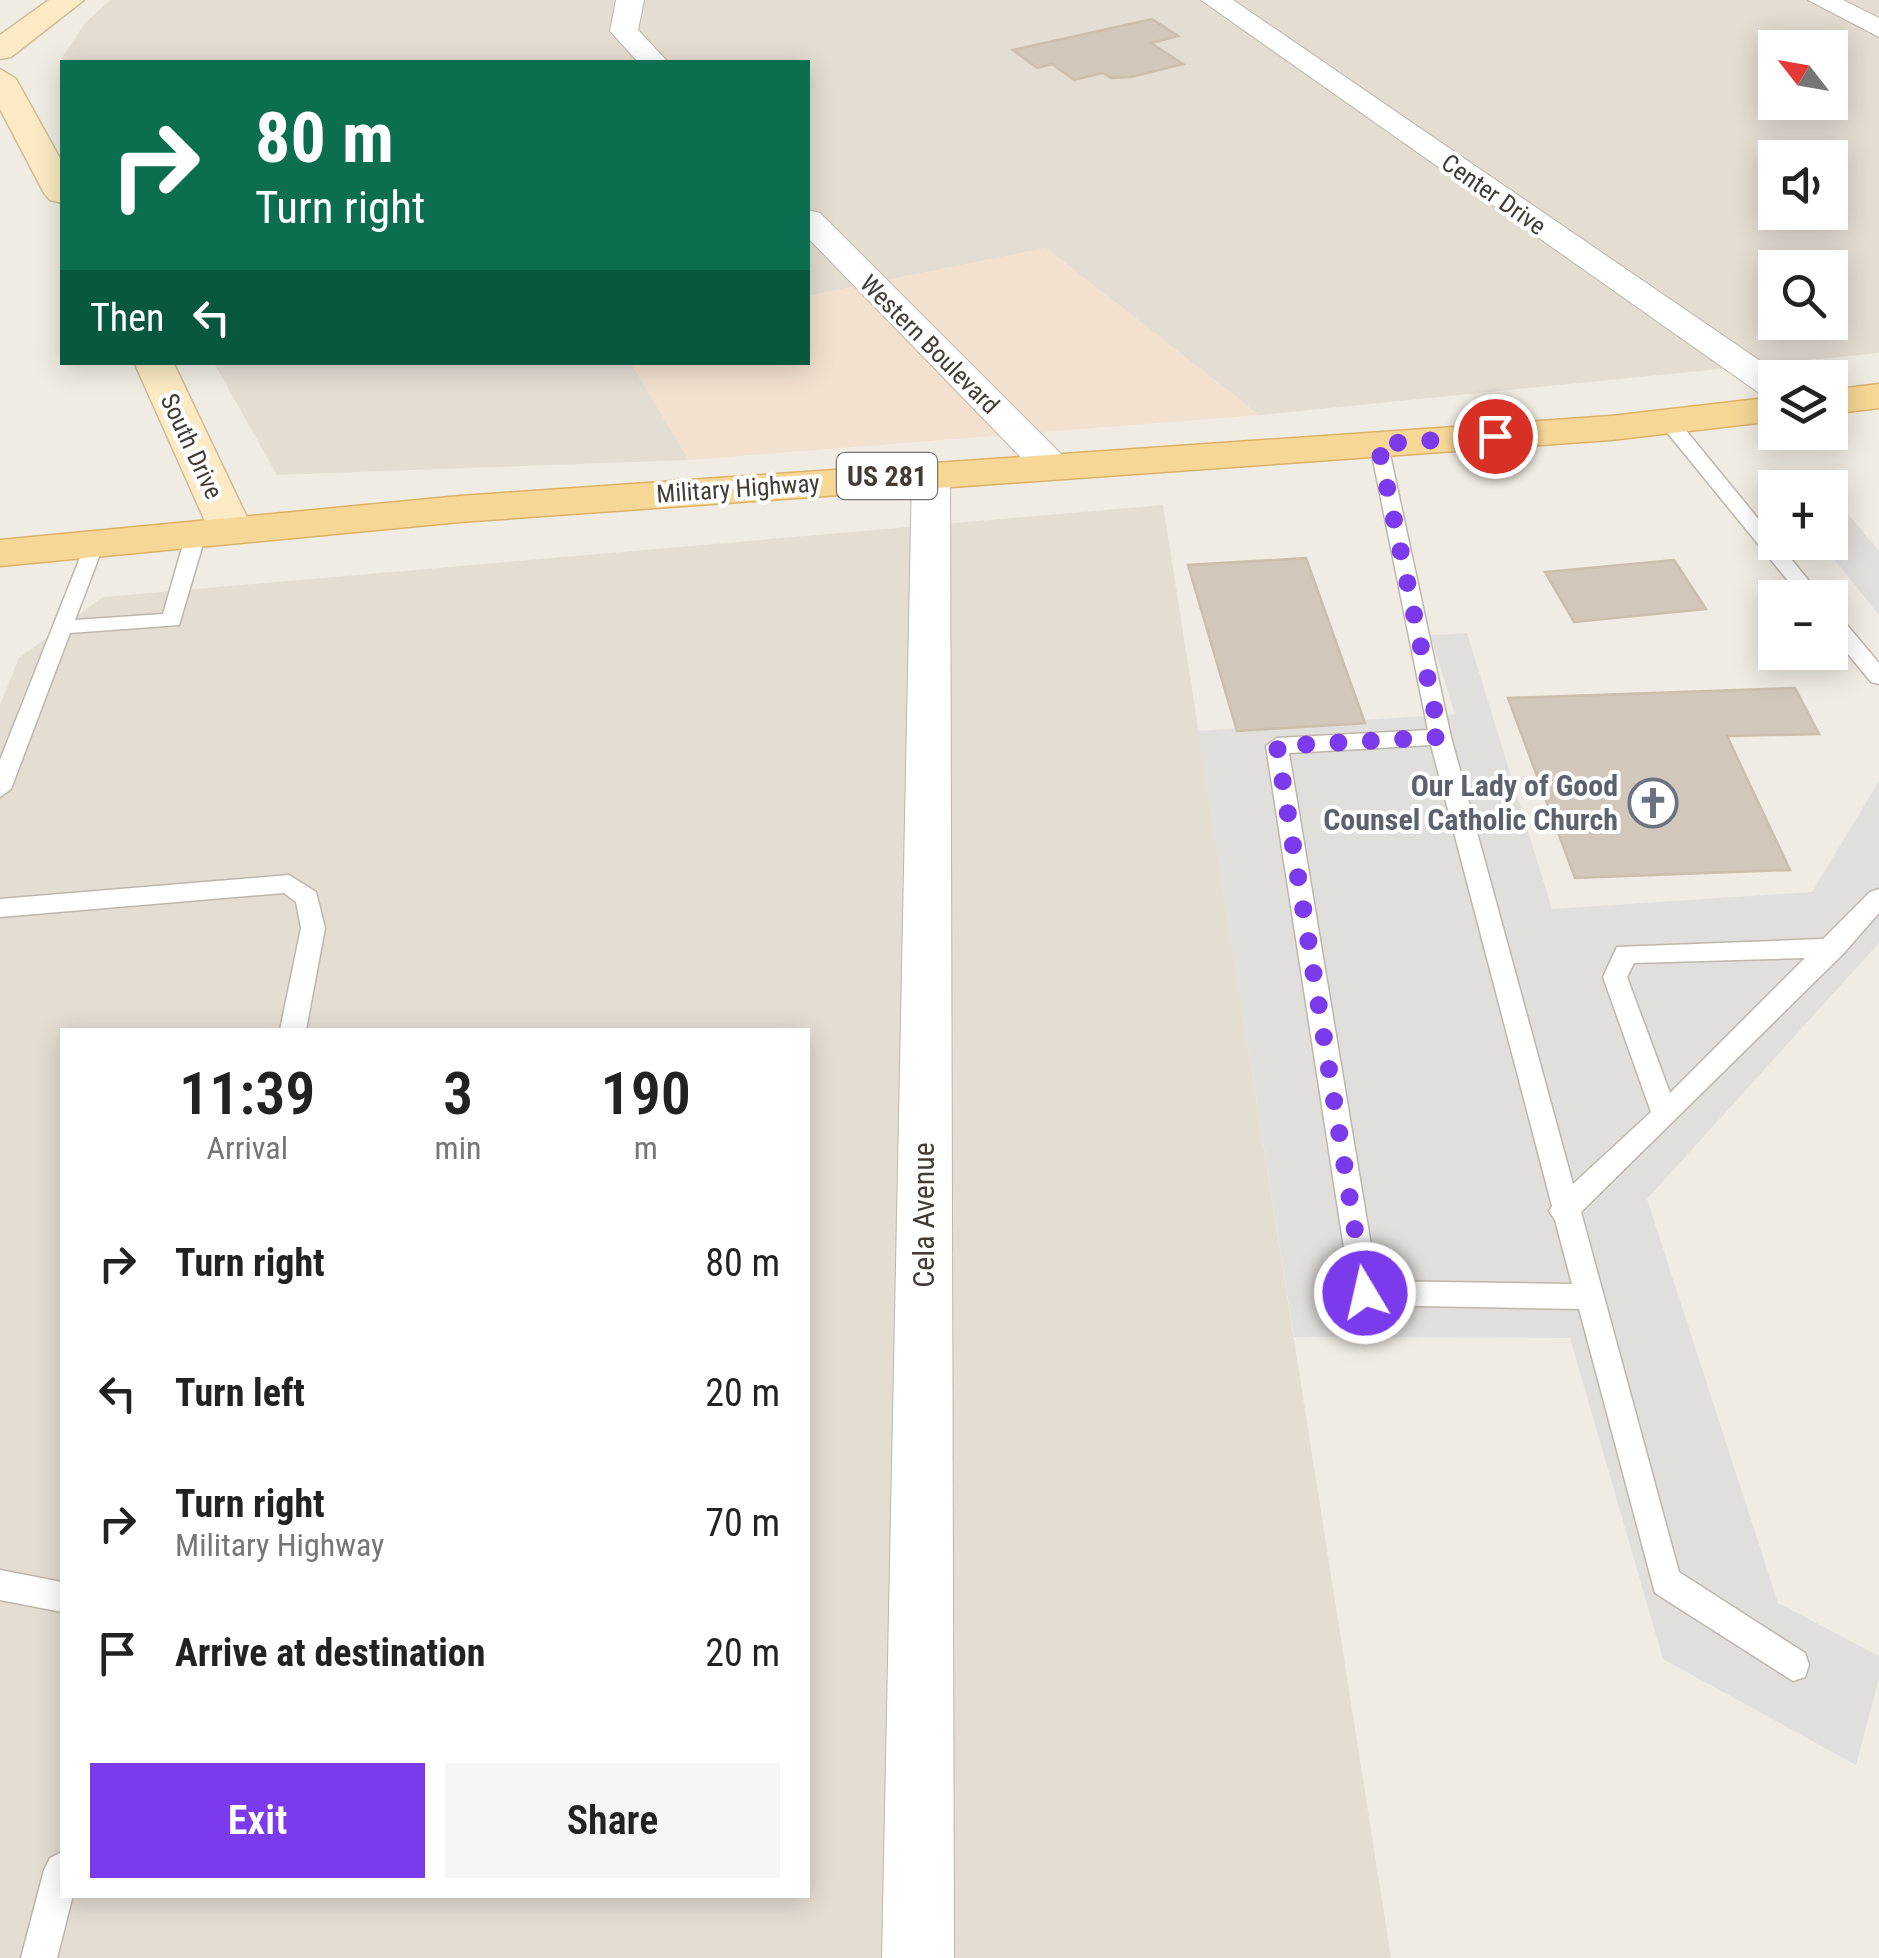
<!DOCTYPE html>
<html lang="en">
<head>
<meta charset="utf-8">
<style>
  :root { --surface:#fff; --page:#f6f6f6; --text:#222; --muted:#767676; --accent:#7c3aed }
  body { margin:0; font-family:"Roboto Condensed",sans-serif; background:var(--page); color:var(--text); height:100vh; display:flex; flex-direction:column; font-size:38px; white-space:nowrap }
  * { box-sizing:border-box; margin:0 }
  p { font-size:32px; color:var(--muted) }
  .icon { flex:none; width:55px; height:55px; fill:none; stroke:currentColor; stroke-width:2; stroke-linecap:round; stroke-linejoin:round }
  .map { position:relative; flex:1; overflow:hidden }
  .details { position:absolute; left:60px; top:1028px; width:750px; height:870px; display:flex; flex-direction:column; background:var(--surface); border-radius:0px; box-shadow:0 5px 25px #0003 }
  .details>* { flex:none }
  .banner { position:absolute; left:60px; top:60px; width:750px; height:305px; border-radius:0px; box-shadow:0 5px 25px #0003; background:#0b6e4f; color:#fff; overflow:hidden }
  .needle { width:65px; rotate:301deg }
  .buttons { position:absolute; left:1758px; top:30px; display:grid; gap:20px }
  .buttons a { display:grid; place-items:center; width:90px; height:90px; border-radius:0px; background:var(--surface); box-shadow:0 5px 25px #0003; font-size:50px }
  .pin { position:absolute; display:grid; place-items:center; width:85px; height:85px; color:#fff; margin:-42px; border:5px solid #fff; border-radius:50%; box-shadow:0 2px 10px #0007 }
  .me { position:absolute; width:110px; margin:-55px; rotate:351deg; stroke-linejoin:round; filter:drop-shadow(0 0 8px #0008) }
  .turn { display:flex; align-items:center; gap:35px; height:210px; padding:0 30px; font-size:45px }
  .turn .icon { width:130px; height:130px; stroke-width:2.5 }
  .turn b { display:block; font-size:70px; line-height:85px }
  .then { display:flex; align-items:center; height:95px; padding:0 30px; background:#0003; gap:20px; font-size:38px }
  .eta { display:flex; justify-content:space-evenly; align-items:center; height:170px; text-align:center }
  .eta b { font-size:60px; font-weight:600; line-height:70px }
  .cta { display:flex; gap:20px; margin-top:auto; padding:20px 30px }
  .cta a { flex:1; height:115px; border-radius:0px; background:var(--accent); color:#fff; font-size:40px; font-weight:600; line-height:115px; text-align:center }
  .cta a+a { background:var(--page); color:var(--text) }
  ul { padding:0; list-style:none }
  li { display:flex; align-items:center; gap:30px; height:130px; padding:0 30px }
  li div { flex:1 }
  li b { display:block; font-size:38px }
  li em { font-style:normal }
  .map>svg:first-child { display:block }
</style>
</head>
<body>
<div class="map">
<svg width="1879" height="1958" viewBox="0 0 1879 1958">
  <rect width="100%" height="100%" fill="#f0ece3"/>
  <g fill="#e4ddd2" fill-rule="evenodd">
    <path d="M110 0H1879V353L1259 415 1046 248 808 296V62H64L62 58 85 23ZM1775 48H1830V102H1775ZM1775 158H1830V212H1775ZM1775 268H1830V322H1775Z"/>
    <polygon points="214,363 631,363 689,460 277,475"/>
    <path d="M1163 505 1391 1958H0V705L19 658 103 597ZM62 1030H808V1895H62Z"/>
  </g>
  <polygon fill="#f2e1cf" points="1046,248 1259,415 689,460 631,363 808,362 808,296"/>
  <g fill="#e1dfdc">
    <polygon points="1833,496 1879,551 1879,615 1821,543 1830,542"/>
    <polygon points="1467,633 1552,909 1812,892 1879,781 1879,943 1647,1199 1778,1603 1879,1656 1879,1679 1856,1765 1663,1659 1570,1338 1294,1337 1198,731 1455,714 1430,635"/>
  </g>
  <g fill="#d1c7ba" stroke="#cbbead" stroke-width="2.5">
    <polygon points="1152,19 1178,36 1151,43 1183,64 1131,77 1111,78 1103,73 1074,80 1052,64 1037,68 1013,50"/>
    <polygon points="1306,558 1365,723 1237,731 1188,565"/>
    <polygon points="1674,560 1706,609 1574,622 1545,572"/>
    <polygon points="1795,688 1819,734 1727,736 1790,870 1575,878 1508,698"/>
  </g>
  <g fill="none" stroke-linecap="round" stroke-linejoin="round">
    <g stroke="#beb6aa" stroke-width="3">
      <g id="lane">
        <polygon points="1668,415 1675,417 1823,598 1802,598 1661,425 1659,421"/>
        <path d="M1379 439 1388 445 1451 737 1573 1184 1651 1112 1603 977 1617 947 1823 939 1870 892 1879 889V913L1843 954 1581 1212 1679 1572 1805 1653 1809 1665 1805 1677 1793 1681 1655 1593 1579 1309 1365 1305 1355 1302 1351 1293 1266 746 1277 738 1428 730 1370 445ZM1431 745 1552 1206 1549 1211 1555 1220 1572 1284 1377 1281 1289 753ZM1805 958 1670 1093 1627 977 1634 963Z"/>
        <polygon points="196,528 206,534 179,625 70,633 11,789 0,797 0,760 87,540 94,538 104,544 75,620 163,614 186,534"/>
        <polygon points="1830,611 1837,613 1879,663 1879,684 1871,682 1830,632"/>
        <polygon points="289,875 316,892 325,928 306,1030 280,1030 301,928 296,902 284,893 0,917 0,899"/>
        <polygon points="0,1570 62,1582 62,1612 0,1600"/>
        <polygon points="62,1852 62,1895 73,1895 57,1958 21,1958 44,1870 50,1858"/>
      </g>
    </g>
    <g stroke="#beb6aa" stroke-width="2">
      <g id="street">
        <polygon points="616,0 644,0 638,30 668,62 638,62 610,31"/>
        <polygon points="1201,0 1233,0 1785,378 1775,378 1775,398 1762,395"/>
        <polygon points="1808,0 1843,0 1879,18 1879,37"/>
        <polygon points="808,210 820,213 1067,460 1072,468 1067,476 1039,476 808,238"/>
        <polygon points="931,461 945,465 950,473 954,1958 882,1958 912,473 917,465"/>
      </g>
    </g>
    <g stroke="#cebc96" stroke-width="3">
      <g id="secondary">
        <polygon points="49,0 84,0 11,57 0,59 0,35"/>
        <polygon points="0,69 16,79 62,162 62,203 50,200 44,193 0,109"/>
        <polygon points="134,362 173,362 253,530 246,539 231,543 216,539 209,530"/>
      </g>
    </g>
    <g stroke="#dbb267" stroke-width="3">
      <g id="primary">
        <polygon points="1879,384 1879,408 1830,414 1830,390"/>
        <polygon points="1775,397 1775,421 1611,440 460,522 0,566 0,540 460,496 1611,416"/>
      </g>
    </g>
    <use href="#lane" fill="#fff" fill-rule="evenodd"/>
    <use href="#street" fill="#fff" fill-rule="evenodd"/>
    <use href="#secondary" fill="#fbeac3" fill-rule="evenodd"/>
    <use href="#primary" fill="#f7d796" fill-rule="evenodd"/>
  </g>
  <g fill="none" stroke-linecap="round" stroke-linejoin="round">
    <polyline stroke="#7c3aed" stroke-width="18" stroke-dasharray="0 32.4" points="1365,1293 1277,746 1440,737 1378,444 1495,436"/>
  </g>
  <defs>
    <g id="church-ring" transform="scale(2.5)"><circle r="9.5" fill="#fff" stroke="#6b7280" stroke-width="1.5"/><path d="M-1.2-6h2.4v3.5h3.3v2.4h-3.3V6h-2.4V-.1h-3.3v-2.4h3.3Z" fill="#6b7280"/></g>
  </defs>
  <g fill-rule="evenodd">
    <use href="#church-ring" x="1653" y="803"/>
  </g>
  <g text-anchor="middle" stroke-width="8" stroke-linejoin="round" paint-order="stroke">
    <g font-size="25" fill="#423c34" stroke="#fff">
      <text transform="translate(1494 194) rotate(35)" y="9">Center Drive</text>
      <text transform="translate(930 344) rotate(45)" y="9">Western Boulevard</text>
      <text transform="translate(192 446) rotate(65)" y="9">South Drive</text>
      <text transform="translate(738 488) rotate(-4)" y="9">Military Highway</text>
    </g>
    <rect fill="#fff" stroke="#7b7671" stroke-width="2.5" x="837" y="453" width="100" height="46" rx="8"/>
    <g font-size="28" font-weight="bold" fill="#423c34">
      <text x="887" y="486">US 281</text>
    </g>
    <g font-size="30" font-weight="bold" fill="#5b616d" stroke="#fff" text-anchor="end">
      <text x="1618" y="796">Our Lady of Good<tspan x="1618" dy="34">Counsel Catholic Church</tspan></text>
    </g>
    <g font-size="30" fill="#423c34" stroke="#fff">
      <text transform="translate(924 1215) rotate(-90)" y="10">Cela Avenue</text>
    </g>
  </g>
</svg>
<div class="buttons">
<a><svg class="needle" viewBox="-14 -14 28 28"><path d="M0-13l5 13h-10z" fill="#e53935"/><path d="M0 13l5-13h-10z" fill="#767676"/></svg></a>
<a><svg class="icon" aria-label="sound" viewBox="0 0 24 24"><path d="M4 9h4l5-4v14l-5-4H4zM17 9q2 3 0 6"/></svg></a>
<a><svg class="icon" aria-label="search" viewBox="0 0 24 24"><circle cx="10" cy="10" r="6"/><path d="M15 15l6 6"/></svg></a>
<a><svg class="icon" aria-label="layers" viewBox="0 0 24 24"><path d="M12 4l9 5-9 5-9-5zM3 14l9 5 9-5"/></svg></a>
<a>+</a>
<a>−</a>
</div>
<div class="pin" style="left:1495px;top:436px;background:#d93025"><svg class="icon" aria-label="arrive" viewBox="0 0 24 24"><path d="M6 21V4h12l-3 4 3 4H6"/></svg></div>
<svg class="me" style="left:1365px;top:1293px" viewBox="-20 -20 40 40"><circle r="17" fill="#7c3aed" stroke="#fff" stroke-width="3"/><path d="M0-11L8 9 0 5-8 9z" fill="#fff"/></svg>
<div class="banner">
<div class="turn"><svg class="icon" aria-label="right" viewBox="0 0 24 24"><path d="M7 20v-9h11M14 6l5 5-5 5"/></svg><div><b>80 m</b>Turn right</div></div>
<div class="then">Then<svg class="icon" aria-label="left" viewBox="0 0 24 24"><path d="M17 20v-9H6M10 6l-5 5 5 5"/></svg></div>
</div>
<section class="details">
<div class="eta">
<div><b>11:39</b><p>Arrival</p></div>
<div><b>3</b><p>min</p></div>
<div><b>190</b><p>m</p></div>
</div>
<ul>
<li><svg class="icon" aria-label="right" viewBox="0 0 24 24"><path d="M7 20v-9h11M14 6l5 5-5 5"/></svg><div><b>Turn right</b></div><em>80 m</em></li>
<li><svg class="icon" aria-label="left" viewBox="0 0 24 24"><path d="M17 20v-9H6M10 6l-5 5 5 5"/></svg><div><b>Turn left</b></div><em>20 m</em></li>
<li><svg class="icon" aria-label="right" viewBox="0 0 24 24"><path d="M7 20v-9h11M14 6l5 5-5 5"/></svg><div><b>Turn right</b><p>Military Highway</p></div><em>70 m</em></li>
<li><svg class="icon" aria-label="arrive" viewBox="0 0 24 24"><path d="M6 21V4h12l-3 4 3 4H6"/></svg><div><b>Arrive at destination</b></div><em>20 m</em></li>
</ul>
<div class="cta"><a>Exit</a><a>Share</a></div>
</section>
</div>
</body>
</html>
